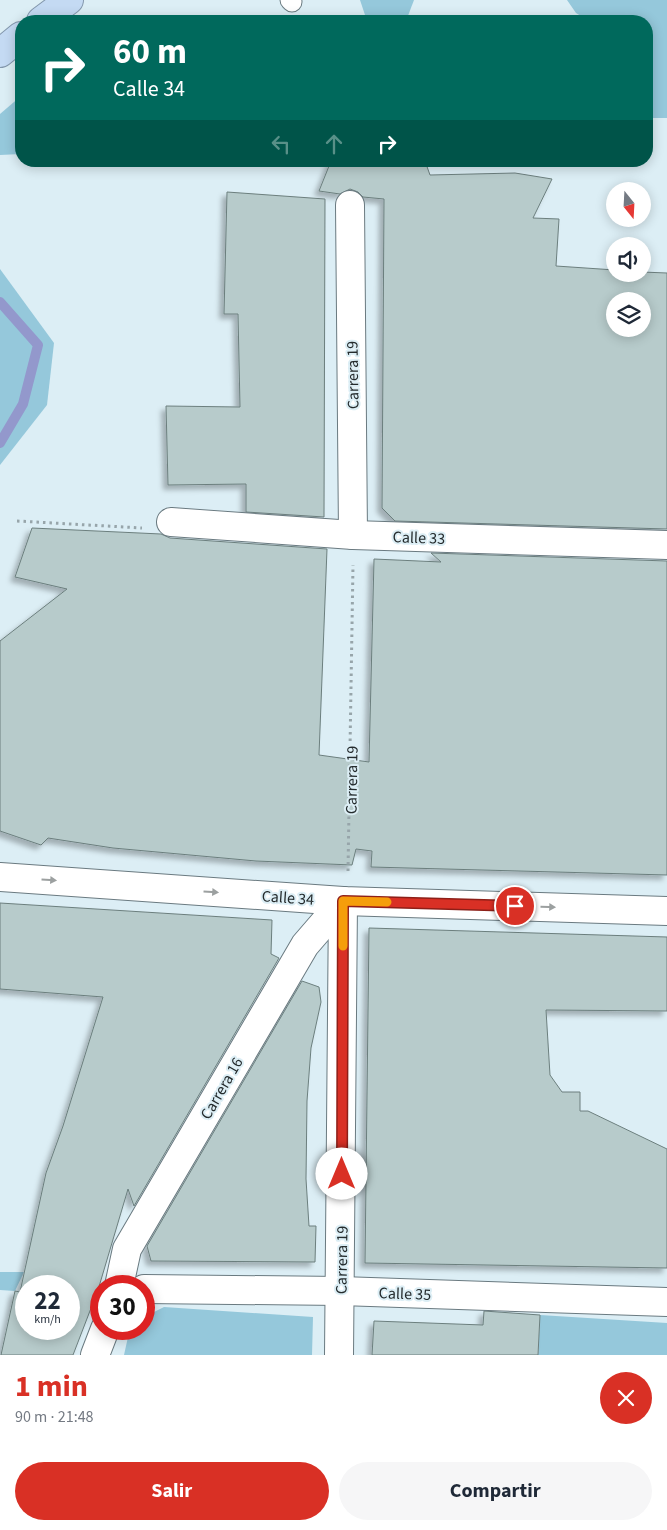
<!DOCTYPE html>
<html lang="es">
<head>
<meta charset="utf-8">
<style>
  :root { --surface:#fff; --page:#f6f6f7; --text:#1f2937; --muted:#747a83; --accent:#d93025 }
  body { margin:0; font-family:"Source Sans 3",sans-serif; background:var(--page); color:var(--text); height:100vh; display:flex; flex-direction:column; font-size:19px; white-space:nowrap }
  * { box-sizing:border-box; margin:0 }
  p { font-size:16px; color:var(--muted) }
  .icon { flex:none; width:28px; height:28px; fill:none; stroke:currentColor; stroke-width:2; stroke-linecap:round; stroke-linejoin:round }
  .map { position:relative; height:1355px; overflow:hidden }
  .panel { display:flex; flex-direction:column; background:var(--surface); flex:1 }
  .panel>* { flex:none }
  .hud { position:absolute; left:15px; top:15px; width:638px; height:152px; border-radius:20px; box-shadow:0 2px 12px #0003; background:#00695c; color:#fff; overflow:hidden }
  .needle { width:32px; rotate:162deg }
  .buttons { position:absolute; left:606px; top:182px; display:grid; gap:10px }
  .buttons a { display:grid; place-items:center; width:45px; height:45px; border-radius:50%; background:var(--surface); box-shadow:0 2px 12px #0003; font-size:25px }
  .speed { position:absolute; left:15px; top:1275px; display:flex; gap:10px; font-size:25px; font-weight:700; text-align:center }
  .speed>* { display:grid; place-content:center; width:65px; height:65px; border-radius:50%; background:var(--surface); box-shadow:0 2px 12px #0003; line-height:1 }
  .speed small { font-size:12px; font-weight:400 }
  .speed .limit { border:8px solid #d22; background:#fff; color:#111 }
  .pin { position:absolute; display:grid; place-items:center; width:42px; height:42px; color:#fff; margin:-21px; border:2px solid #fff; border-radius:50%; box-shadow:0 1px 5px #0007 }
  .me { position:absolute; width:55px; margin:-28px; rotate:0deg; stroke-linejoin:round; filter:drop-shadow(0 0 4px #0008) }
  .turn { display:flex; align-items:center; gap:18px; height:105px; padding:0 15px; font-size:22px }
  .turn .icon { width:65px; height:65px; stroke-width:2.5 }
  .turn b { display:block; font-size:35px; line-height:42px }
  .lanes { display:flex; align-items:center; height:48px; padding:0 15px; background:#0003; justify-content:center; gap:25px; direction:ltr }
  .lanes .off { opacity:.35 }
  .round { display:grid; place-items:center; flex:none; width:52px; height:52px; border-radius:26px; background:var(--page) }
  .overview { display:flex; align-items:center; justify-content:space-between; height:85px; padding:0 15px }
  h1 { font-size:30px; font-weight:700; line-height:38px; color:var(--accent) }
  .cta { display:flex; gap:10px; margin-top:auto; padding:10px 15px }
  .cta a { flex:1; height:58px; border-radius:30px; background:var(--accent); color:#fff; font-size:20px; font-weight:700; line-height:58px; text-align:center }
  .cta a+a { background:var(--page); color:var(--text) }
  .map>svg:first-child { display:block }
</style>
</head>
<body>
<div class="map">
<svg width="667" height="1355" viewBox="0 0 667 1355">
  <defs>
    <filter id="shadow"><feDropShadow dx="-4.5" dy="4.5" stdDeviation="2.5" flood-color="#0004"/></filter>
  </defs>
  <rect width="100%" height="100%" fill="#dceef5"/>
  <g fill="#95c8db">
    <polygon points="360,0 414,0 406,21 367,21"/>
    <polygon points="567,0 667,0 667,118 646,118 646,21 589,21 576,13"/>
    <polygon points="21,96 21,154 0,155 0,114"/>
    <polygon points="0,269 54,343 47,405 0,465"/>
    <polygon points="0,1272 24,1272 15,1291 0,1290"/>
    <polygon points="164,1307 313,1317 312,1355 124,1355 128,1337 135,1329 144,1329 144,1317"/>
    <polygon points="540,1315 667,1323 667,1355 538,1355"/>
  </g>
  <g fill="none" stroke-linecap="round" stroke-linejoin="round">
    <polyline stroke="#9398cc" stroke-width="10" points="0,302 38,345 23,404 0,443"/>
  </g>
  <g fill="#b7cbcb" stroke="#6c7f7e" fill-rule="evenodd" filter="url(#shadow)">
    <path d="M331 161H425L430 175 515 173 552 179 533 218 559 219 556 266 615 270V274H642V272L667 273V529L395 521 382 508 384 199 363 197 358 192 350 189 340 194 319 191ZM615 301H642V329H615Z"/>
    <polygon points="227,192 325,199 324,517 246,512 246,484 168,485 166,406 240,407 238,314 224,314"/>
    <polygon points="32,528 161,534 170,538 327,549 319,755 369,762 374,559 441,562 431,553 667,561 667,875 371,867 372,851 356,849 352,865 256,861 113,848 48,838 41,845 0,831 0,641 67,589 15,577"/>
    <path d="M0 903 272 920 271 954 279 958 134 1206 128 1189 98 1290 73 1355H1L15 1291 20 1292 46 1173 63 1126 103 997 0 989ZM26 1286H69V1329H26Z"/>
    <polygon points="369,928 667,937 667,1011 546,1010 550,1075 562,1092 580,1092 580,1111 588,1111 667,1149 667,1268 365,1263"/>
    <polygon points="302,981 319,987 321,1002 311,1048 307,1101 306,1179 309,1226 316,1226 315,1262 151,1261 147,1246"/>
    <polygon points="484,1311 540,1315 538,1355 372,1355 374,1321 483,1325"/>
  </g>
  <g fill="none" stroke-linecap="round" stroke-linejoin="round">
    <g stroke="#6a7a80" stroke-width="21">
      <polyline id="service" points="290,0 292,2"/>
    </g>
    <g stroke="#6a7a80" stroke-width="30">
      <g id="minor">
        <polyline points="350,205 353,535"/>
        <polyline points="171,522 353,535 667,545"/>
        <polyline points="0,877 343,901 667,911"/>
        <polyline points="119,1286 127,1249 305,945 343,901"/>
        <polyline points="144,1289 341,1291 667,1302"/>
        <polyline points="95,1355 105,1329"/>
        <polyline points="339,1355 343,901"/>
      </g>
    </g>
    <g stroke="#8397ac" stroke-width="30">
      <g id="trunk">
        <polyline points="41,21 69,0"/>
        <polyline points="0,53 21,36"/>
      </g>
    </g>
    <g stroke="#97a5aa" stroke-width="3" stroke-dasharray="2.5 4" stroke-linecap="butt">
      <polyline points="17,521 142,528"/>
      <polyline points="348,871 353,565"/>
    </g>
    <use href="#service" stroke="#fff" stroke-width="19"/>
    <use href="#minor" stroke="#fff" stroke-width="28"/>
    <use href="#trunk" stroke="#c4daf3" stroke-width="28"/>
  </g>
  <defs><path id="oneway-solid" d="M-6-.8H1V-3.2L6.5 0L1 3.2V.8H-6Z" transform="scale(1.25)"/></defs>
  <g fill="#9ca0a0">
    <use href="#oneway-solid" transform="translate(49 880) rotate(4)"/>
    <use href="#oneway-solid" transform="translate(211 892) rotate(4)"/>
    <use href="#oneway-solid" transform="translate(548 907) rotate(2)"/>
  </g>
  <g fill="none" stroke-linecap="round" stroke-linejoin="round">
    <g stroke="#8d1f18" stroke-width="12">
      <polyline id="route" points="342,1174 343,901 515,906"/>
    </g>
    <use href="#route" stroke="#d93025" stroke-width="9"/>
    <polyline stroke="#f59e0b" stroke-width="9" points="343,946 343,901 387,902"/>
  </g>
  <g text-anchor="middle" stroke-width="4" stroke-linejoin="round" paint-order="stroke">
    <g font-size="16" fill="#242b2d" stroke="#dceef5">
      <text transform="translate(352 375) rotate(-91)" y="6">Carrera 19</text>
      <text transform="translate(419 537) rotate(2)" y="6">Calle 33</text>
      <text transform="translate(351 780) rotate(-89)" y="6">Carrera 19</text>
      <text transform="translate(288 897) rotate(4)" y="6">Calle 34</text>
      <text transform="translate(221 1088) rotate(-60)" y="6">Carrera 16</text>
      <text transform="translate(341 1260) rotate(-89)" y="6">Carrera 19</text>
      <text transform="translate(405 1293) rotate(2)" y="6">Calle 35</text>
    </g>
  </g>
</svg>
<div class="buttons">
<a><svg class="needle" viewBox="-14 -14 28 28"><path d="M0-13l5 13h-10z" fill="#e53935"/><path d="M0 13l5-13h-10z" fill="#747a83"/></svg></a>
<a><svg class="icon" aria-label="sound" viewBox="0 0 24 24"><path d="M4 9h4l5-4v14l-5-4H4zM17 9q2 3 0 6"/></svg></a>
<a><svg class="icon" aria-label="layers" viewBox="0 0 24 24"><path d="M12 4l9 5-9 5-9-5zM3 14l9 5 9-5"/></svg></a>
</div>
<div class="speed"><div>22<small>km/h</small></div><div class="limit">30</div></div>
<div class="pin" style="left:515px;top:906px;background:#d93025"><svg class="icon" aria-label="arrive" viewBox="0 0 24 24"><path d="M6 21V4h12l-3 4 3 4H6"/></svg></div>
<svg class="me" style="left:342px;top:1174px" viewBox="-20 -20 40 40"><circle r="19" fill="#fff"/><path d="M0-13L10 11 0 6-10 11z" fill="#d93025"/></svg>
<div class="hud">
<div class="turn"><svg class="icon" aria-label="right" viewBox="0 0 24 24"><path d="M7 20v-9h11M14 6l5 5-5 5"/></svg><div><b>60 m</b>Calle 34</div></div>
<div class="lanes"><svg class="icon off" aria-label="left" viewBox="0 0 24 24"><path d="M17 20v-9H6M10 6l-5 5 5 5"/></svg><svg class="icon off" aria-label="ahead" viewBox="0 0 24 24"><path d="M12 20V5M6 11l6-6 6 6"/></svg><svg class="icon" aria-label="right" viewBox="0 0 24 24"><path d="M7 20v-9h11M14 6l5 5-5 5"/></svg></div>
</div>
</div>
<section class="panel">
<div class="overview"><div><h1>1 min</h1><p>90 m · 21:48</p></div><a class="round" style="background:#d93025;color:#fff"><svg class="icon" aria-label="close" viewBox="0 0 24 24"><path d="M6 6l12 12M18 6L6 18"/></svg></a></div>
<div class="cta"><a>Salir</a><a>Compartir</a></div>
</section>
</body>
</html>
